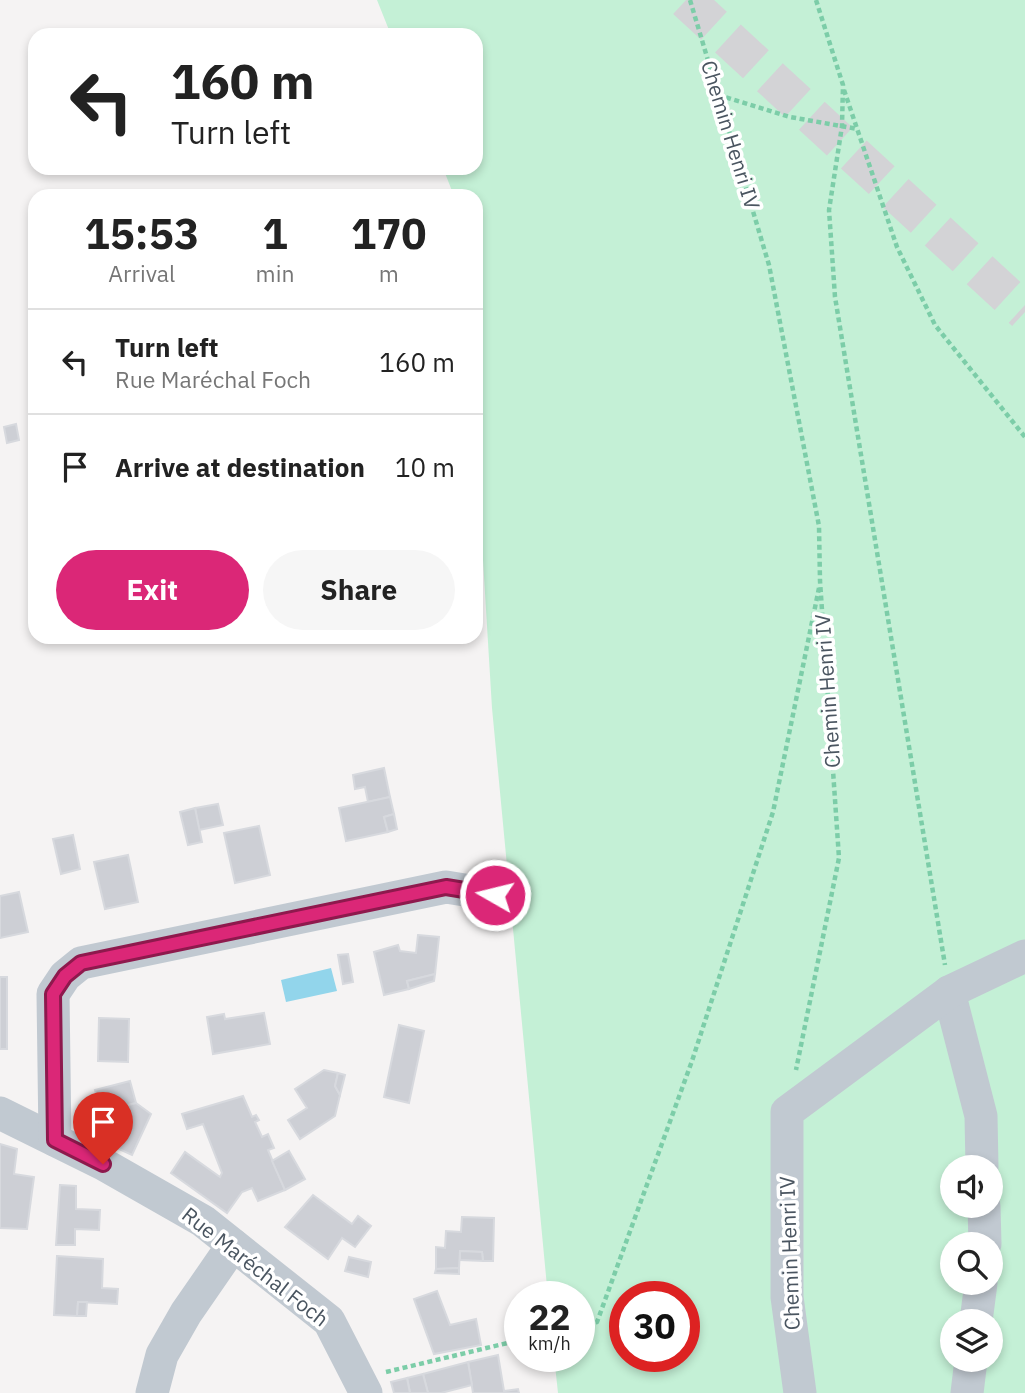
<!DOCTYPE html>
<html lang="en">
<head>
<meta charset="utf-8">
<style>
  :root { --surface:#fff; --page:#f6f6f6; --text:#222; --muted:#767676; --line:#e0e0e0; --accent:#db2777 }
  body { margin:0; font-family:"IBM Plex Sans",sans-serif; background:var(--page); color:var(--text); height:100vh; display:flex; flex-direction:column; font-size:26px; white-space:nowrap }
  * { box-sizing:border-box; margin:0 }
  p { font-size:23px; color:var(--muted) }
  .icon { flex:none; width:38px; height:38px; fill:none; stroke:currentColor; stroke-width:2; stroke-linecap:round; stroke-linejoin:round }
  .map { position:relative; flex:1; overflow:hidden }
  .panel { position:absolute; left:28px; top:189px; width:455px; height:455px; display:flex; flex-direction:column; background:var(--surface); border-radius:21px; box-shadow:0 4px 10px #0003 }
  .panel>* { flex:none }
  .hud { position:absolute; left:28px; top:28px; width:455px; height:147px; border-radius:21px; box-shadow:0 4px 10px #0003; background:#fff; color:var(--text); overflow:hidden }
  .buttons { position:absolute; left:940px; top:1155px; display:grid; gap:14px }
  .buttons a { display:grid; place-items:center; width:63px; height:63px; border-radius:50%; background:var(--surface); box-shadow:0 4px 10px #0003; font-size:35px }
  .speed { position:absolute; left:504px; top:1281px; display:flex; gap:14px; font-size:35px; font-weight:700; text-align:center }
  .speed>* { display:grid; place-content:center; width:91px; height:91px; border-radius:50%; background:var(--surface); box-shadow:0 4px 10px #0003; line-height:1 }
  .speed small { font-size:18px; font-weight:400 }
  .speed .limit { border:10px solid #d22; background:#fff; color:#111 }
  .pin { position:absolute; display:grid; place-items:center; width:60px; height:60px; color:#fff; margin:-72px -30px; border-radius:50% 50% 50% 0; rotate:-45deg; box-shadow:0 0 7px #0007 }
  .pin .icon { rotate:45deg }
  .me { position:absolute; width:77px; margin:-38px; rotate:278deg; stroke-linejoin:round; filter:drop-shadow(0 0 5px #0008) }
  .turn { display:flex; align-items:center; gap:24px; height:147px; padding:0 28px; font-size:32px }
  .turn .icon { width:91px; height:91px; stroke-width:2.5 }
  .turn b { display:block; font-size:49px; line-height:60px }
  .eta { display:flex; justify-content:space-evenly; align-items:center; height:119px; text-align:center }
  .eta b { font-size:42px; font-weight:800; line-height:49px }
  .action { display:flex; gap:14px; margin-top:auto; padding:14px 28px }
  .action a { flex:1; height:80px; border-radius:42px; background:var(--accent); color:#fff; font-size:28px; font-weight:800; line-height:80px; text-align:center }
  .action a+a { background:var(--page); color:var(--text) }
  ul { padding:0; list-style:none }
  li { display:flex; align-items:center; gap:21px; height:105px; padding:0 28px; border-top:2px solid var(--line) }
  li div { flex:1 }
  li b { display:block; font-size:26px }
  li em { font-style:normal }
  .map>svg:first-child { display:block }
</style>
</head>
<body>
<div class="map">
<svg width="1025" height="1393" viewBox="0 0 1025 1393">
  <rect width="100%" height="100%" fill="#f5f3f3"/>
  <path fill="#c4f0d6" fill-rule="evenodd" d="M377 0H1025V1393H558L554 1356H579V1297H548L492 708 476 445V196H454L443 168H476V35H391ZM952 1167H990V1206H952ZM952 1244H990V1283H952ZM625 1297H684V1356H625ZM952 1321H990V1360H952Z"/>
  <polygon fill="#92d5eb" points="331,968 337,991 286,1002 281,980"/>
  <g fill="#cdcfd5" stroke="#d7d9de" stroke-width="2">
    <polygon points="16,424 19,440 7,443 4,427"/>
    <polygon points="384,768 390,797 368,802 365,787 355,789 353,775"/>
    <polygon points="390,797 394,814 384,817 388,832 346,841 339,808"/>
    <polygon points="218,804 223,825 199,830 195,808"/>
    <polygon points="195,808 202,842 188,845 180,812"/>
    <polygon points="394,814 397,829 388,832 384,817"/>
    <polygon points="259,826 270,875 235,883 224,833"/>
    <polygon points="73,835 80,869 61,874 53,839"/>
    <polygon points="128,855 138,902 105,909 94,862"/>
    <polygon points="19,892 28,932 0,938 0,896"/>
    <polygon points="418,935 439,937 435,974 407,981 409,989 384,995 374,952 398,945 400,951 416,953"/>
    <polygon points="348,954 353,982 343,984 338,955"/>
    <polygon points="435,974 434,981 409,989 407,981"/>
    <rect x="0" y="977" width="7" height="72"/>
    <polygon points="264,1013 270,1044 213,1054 207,1017 224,1014 225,1019"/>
    <polygon points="99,1018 129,1019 128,1062 98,1061"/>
    <polygon points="399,1025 424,1031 409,1103 384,1097"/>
    <polygon points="324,1070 338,1073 335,1086 340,1095 335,1116 300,1139 288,1120 307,1108 295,1089"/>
    <polygon points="338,1073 345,1075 340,1095 335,1086"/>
    <polygon points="130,1081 136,1103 101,1112 95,1090"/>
    <polygon points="243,1096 252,1117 256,1115 259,1120 255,1122 262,1137 268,1134 274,1148 268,1150 285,1190 258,1201 252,1188 242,1192 227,1213 171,1173 185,1152 220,1177 222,1173 203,1124 187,1129 182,1114"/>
    <polygon points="136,1103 151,1114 132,1155 101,1141 110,1116 101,1112"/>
    <polygon points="101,1112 110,1116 101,1141 90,1135"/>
    <polygon points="0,1144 17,1149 14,1174 34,1177 27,1229 0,1228"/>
    <polygon points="289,1151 305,1179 285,1190 272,1161"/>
    <polygon points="60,1185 76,1186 76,1209 100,1210 99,1230 75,1229 75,1245 56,1245"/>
    <polygon points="313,1195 352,1224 358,1216 371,1226 355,1247 342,1238 328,1259 285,1227"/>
    <polygon points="462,1217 494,1218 493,1261 483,1261 482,1252 460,1251 459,1268 436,1269 436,1247 445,1248 446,1231 461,1232"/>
    <polygon points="460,1251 482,1252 483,1261 460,1260"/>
    <polygon points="57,1256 103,1259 102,1288 118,1289 117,1304 78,1302 77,1316 54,1315"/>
    <polygon points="349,1257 371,1262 368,1277 345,1271"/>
    <polygon points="459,1268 459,1274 435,1273 436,1269"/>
    <polygon points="437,1291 450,1325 476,1319 481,1345 434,1354 414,1299"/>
    <polygon points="78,1302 87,1302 86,1316 77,1316"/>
    <polygon points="498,1355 504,1391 518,1389 519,1393 473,1393 468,1362"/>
    <polygon points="468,1362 472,1385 441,1393 428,1393 423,1374"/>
    <polygon points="423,1374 428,1393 410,1393 407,1378"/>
    <polygon points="407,1378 410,1393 394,1393 391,1382"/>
  </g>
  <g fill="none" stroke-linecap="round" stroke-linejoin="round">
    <polyline stroke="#d3d3d6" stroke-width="38" stroke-dasharray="38 19" stroke-linecap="butt" points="686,0 1025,312"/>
    <g stroke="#7ccda8" stroke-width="4.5" stroke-dasharray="5 3.5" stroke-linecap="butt">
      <polyline points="690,0 769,265 819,526 820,581 839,858 796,1070"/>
      <polyline points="816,0 843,85 842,126 829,210 835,297 945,965"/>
      <polyline points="844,90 897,247 935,325 1025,437"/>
      <polyline points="718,95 790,117 858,129"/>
      <polyline points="579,1326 597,1322 692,1061 773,812 819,588"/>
      <polyline points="386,1372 520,1340"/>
    </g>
    <g stroke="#c1c9d1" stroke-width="33">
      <polyline points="949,992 981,1116 982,1167"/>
      <polyline points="0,1113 103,1164 203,1221 329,1321 366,1393"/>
      <polyline points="55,1140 53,994 65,976 81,963 446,887 495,895"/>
      <polyline points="984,1206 985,1244"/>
      <polyline points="976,1321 981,1283"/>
      <polyline points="152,1393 162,1355 186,1313 233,1245"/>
      <polyline points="800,1393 787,1297 787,1112 949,992 1025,956"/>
      <polyline points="967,1393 971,1360"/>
    </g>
  </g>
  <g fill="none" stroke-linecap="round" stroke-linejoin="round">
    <g stroke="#8e194d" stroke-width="18">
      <polyline id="route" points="103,1164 55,1140 53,994 65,976 81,963 446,887 495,895"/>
    </g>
    <use href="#route" stroke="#db2777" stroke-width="12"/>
  </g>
  <g text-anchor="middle" stroke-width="7" stroke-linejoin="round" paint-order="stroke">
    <g font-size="21" fill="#4a5560" stroke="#fff">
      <text transform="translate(730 135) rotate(73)" y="7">Chemin Henri IV</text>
      <text transform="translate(828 691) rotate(-94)" y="7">Chemin Henri IV</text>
      <text transform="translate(790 1253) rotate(-92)" y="7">Chemin Henri IV</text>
      <text transform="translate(255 1267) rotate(38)" y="7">Rue Maréchal Foch</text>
    </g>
  </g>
</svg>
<div class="buttons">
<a><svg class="icon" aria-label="sound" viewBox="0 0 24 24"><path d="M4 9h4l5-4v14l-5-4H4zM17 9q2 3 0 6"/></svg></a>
<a><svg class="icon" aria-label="search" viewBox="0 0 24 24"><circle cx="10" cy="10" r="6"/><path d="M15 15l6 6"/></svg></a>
<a><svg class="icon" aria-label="layers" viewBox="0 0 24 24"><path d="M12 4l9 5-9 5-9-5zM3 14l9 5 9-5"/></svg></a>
</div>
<div class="speed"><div>22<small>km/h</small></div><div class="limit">30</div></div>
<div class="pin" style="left:103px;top:1164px;background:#d93025"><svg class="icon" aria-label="arrive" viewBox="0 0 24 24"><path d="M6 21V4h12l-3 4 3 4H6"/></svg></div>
<svg class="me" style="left:495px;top:895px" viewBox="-20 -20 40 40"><circle r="17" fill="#db2777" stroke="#fff" stroke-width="3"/><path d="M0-11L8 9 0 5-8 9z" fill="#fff"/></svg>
<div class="hud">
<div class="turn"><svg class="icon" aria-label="left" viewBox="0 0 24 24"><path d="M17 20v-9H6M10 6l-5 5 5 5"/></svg><div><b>160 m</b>Turn left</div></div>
</div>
<section class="panel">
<div class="eta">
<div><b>15:53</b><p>Arrival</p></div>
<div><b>1</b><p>min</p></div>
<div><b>170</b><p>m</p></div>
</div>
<ul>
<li><svg class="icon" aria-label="left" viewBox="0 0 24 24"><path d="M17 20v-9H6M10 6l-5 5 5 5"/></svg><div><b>Turn left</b><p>Rue Maréchal Foch</p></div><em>160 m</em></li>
<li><svg class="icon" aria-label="arrive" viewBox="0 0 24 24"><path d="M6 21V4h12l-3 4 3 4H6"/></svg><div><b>Arrive at destination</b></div><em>10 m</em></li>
</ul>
<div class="action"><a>Exit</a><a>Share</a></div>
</section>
</div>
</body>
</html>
